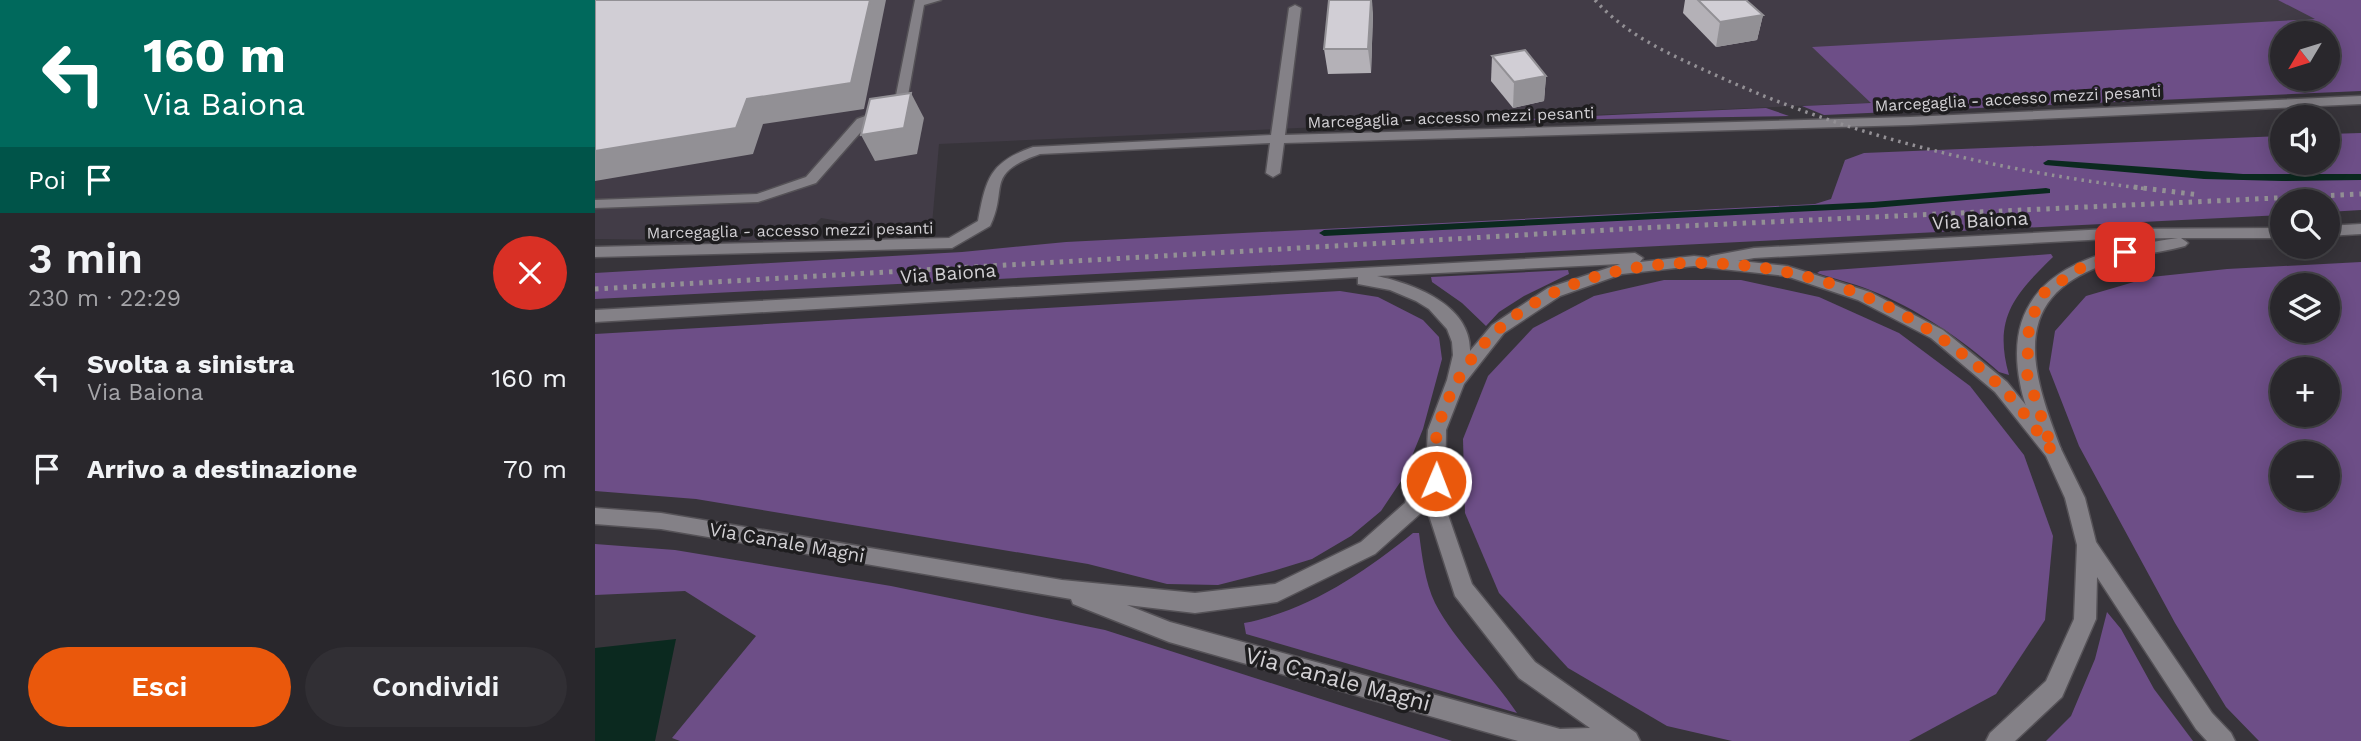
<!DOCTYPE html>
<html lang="it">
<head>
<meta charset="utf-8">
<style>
  :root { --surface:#29272c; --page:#312f34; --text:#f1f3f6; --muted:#a5a5a9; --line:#454448; --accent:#ea580c }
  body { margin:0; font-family:"Work Sans",sans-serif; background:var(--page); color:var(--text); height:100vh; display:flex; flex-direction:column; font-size:26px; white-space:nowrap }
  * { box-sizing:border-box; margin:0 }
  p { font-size:23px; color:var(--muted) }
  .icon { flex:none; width:38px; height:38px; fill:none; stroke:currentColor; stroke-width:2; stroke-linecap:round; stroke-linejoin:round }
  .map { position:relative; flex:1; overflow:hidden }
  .drawer { display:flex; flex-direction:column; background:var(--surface); width:595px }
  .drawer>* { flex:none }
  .guide { background:#00695c; color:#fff; overflow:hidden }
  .needle { width:46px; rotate:232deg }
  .tools { position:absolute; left:1675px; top:21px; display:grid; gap:14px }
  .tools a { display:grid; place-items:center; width:70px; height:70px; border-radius:50%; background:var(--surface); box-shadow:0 4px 18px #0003,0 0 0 2px var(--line); font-size:35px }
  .pin { position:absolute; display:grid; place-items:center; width:60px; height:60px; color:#fff; margin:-30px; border-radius:14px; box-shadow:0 4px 10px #0006 }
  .me { position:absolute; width:77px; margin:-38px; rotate:1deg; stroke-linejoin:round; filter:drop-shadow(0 0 5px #0008) }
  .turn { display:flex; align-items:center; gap:24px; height:147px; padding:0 28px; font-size:32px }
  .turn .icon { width:91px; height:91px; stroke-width:2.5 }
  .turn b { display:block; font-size:49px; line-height:60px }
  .then { display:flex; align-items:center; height:66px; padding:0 28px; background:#0003; gap:14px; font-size:26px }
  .round { display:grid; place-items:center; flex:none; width:74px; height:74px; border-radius:37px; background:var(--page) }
  .head { display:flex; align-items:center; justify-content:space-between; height:119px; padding:0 28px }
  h1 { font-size:42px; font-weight:600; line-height:52px }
  .button { display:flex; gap:14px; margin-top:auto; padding:14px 28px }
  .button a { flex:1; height:80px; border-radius:42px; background:var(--accent); color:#fff; font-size:28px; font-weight:600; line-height:80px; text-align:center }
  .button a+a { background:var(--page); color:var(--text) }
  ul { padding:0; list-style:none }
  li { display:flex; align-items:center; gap:21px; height:91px; padding:0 28px }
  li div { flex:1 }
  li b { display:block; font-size:26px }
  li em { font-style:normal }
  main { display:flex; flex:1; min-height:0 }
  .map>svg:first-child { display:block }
</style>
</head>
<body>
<main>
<section class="drawer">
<div class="guide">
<div class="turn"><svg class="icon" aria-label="left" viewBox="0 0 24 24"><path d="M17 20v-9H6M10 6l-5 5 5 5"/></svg><div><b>160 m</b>Via Baiona</div></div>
<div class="then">Poi<svg class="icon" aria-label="arrive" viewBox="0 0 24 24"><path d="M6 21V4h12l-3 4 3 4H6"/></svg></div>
</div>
<div class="head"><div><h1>3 min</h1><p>230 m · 22:29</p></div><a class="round" style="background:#d93025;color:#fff"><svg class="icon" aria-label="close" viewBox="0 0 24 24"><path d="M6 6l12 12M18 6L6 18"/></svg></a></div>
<ul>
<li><svg class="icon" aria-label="left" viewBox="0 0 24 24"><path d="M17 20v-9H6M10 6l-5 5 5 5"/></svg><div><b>Svolta a sinistra</b><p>Via Baiona</p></div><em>160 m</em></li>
<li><svg class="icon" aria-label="arrive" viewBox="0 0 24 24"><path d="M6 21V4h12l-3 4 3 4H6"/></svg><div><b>Arrivo a destinazione</b></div><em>70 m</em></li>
</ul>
<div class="button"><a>Esci</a><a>Condividi</a></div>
</section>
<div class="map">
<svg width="1766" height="741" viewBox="0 0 1766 741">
  <rect width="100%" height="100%" fill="#37343a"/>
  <path fill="#423c47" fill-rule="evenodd" d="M0 0H1766V81L344 144 336 236 226 218 203 241 0 239ZM1687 33H1732V79H1687Z"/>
  <g fill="#6d4e87" fill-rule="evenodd">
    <path d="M1683 0H1766V91L1229 115 1207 106 1276 103 1217 47 1720 19ZM1732 33V79H1687V33Z"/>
    <polygon points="1171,108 1194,116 886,121"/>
    <polygon points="1766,133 1766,210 1733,212 1732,201 1687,201 1687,215 0,299 0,273 367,252 471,242 1220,204 1236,199 1250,160 1269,153 1687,136 1687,163 1732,163 1733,134"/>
    <path d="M1456 254 1458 257C1419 295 1398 318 1414 375L1404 372C1367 339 1321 308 1275 290 1258 283 1240 279 1222 273L1225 271Z"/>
    <path d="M1766 262V741H1664L1631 707 1580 623 1484 446 1454 369 1460 331 1491 296 1556 277 1632 269ZM1732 285V331H1687V285ZM1732 369V415H1687V369ZM1732 453V499H1687V453Z"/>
    <polygon points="973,270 974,274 929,296 904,312 891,326 867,303 837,282 836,277"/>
    <polygon points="1069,280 1146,280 1224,297 1304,333 1375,386 1429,455 1458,536 1450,620 1401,694 1314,741 1137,741 1072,726 973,668 904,593 870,513 868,439 893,376 938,328 999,296"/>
    <polygon points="745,291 783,297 828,320 844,337 847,359 828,429 808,478 786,511 756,536 717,559 678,571 623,585 572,584 493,564 101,499 0,491 0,334"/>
    <path d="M818 533H824C827 556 830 582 840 603 861 643 897 675 922 713L651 634 649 623C712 611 769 573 818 533Z"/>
    <polygon points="0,544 80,550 296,586 510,630 857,741 85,741 77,738 161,636 90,591 0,595"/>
    <polygon points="1512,612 1526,629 1559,689 1598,741 1451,741 1476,716 1500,659"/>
  </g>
  <polygon fill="#0b291f" points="81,639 60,741 0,741 0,648"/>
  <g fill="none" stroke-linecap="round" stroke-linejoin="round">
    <g fill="#0b291f" fill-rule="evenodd">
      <polygon points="1453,160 1648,174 1766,174 1766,180 1687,181 1609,179 1450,165 1448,163"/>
      <polygon points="1451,188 1455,189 1455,193 1278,208 729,236 724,233 729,230 1278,202"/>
    </g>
    <g stroke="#555257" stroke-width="3">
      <g id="service">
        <polygon points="320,0 346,0 329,5 312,101 300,115 272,125 221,183 163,202 0,208 0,200 162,194 211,177 262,119 290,109 300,100"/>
        <path d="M700 5 706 8 690 135 1315 117 1766 96V104L1315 125 689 143 685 173 678 177 671 173 675 143 445 154C388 174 414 188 395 226L357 248 0 257V247L354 238 383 221C391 178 395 162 438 147L676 135 694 8Z"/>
      </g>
    </g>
    <g stroke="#555257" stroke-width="3">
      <g id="minor">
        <polygon points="1766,224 1766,234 1732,236 1732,226"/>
        <path d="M1687 228V238H1586L1593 243 1590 246C1566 253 1541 254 1517 262 1412 295 1435 368 1466 449L1464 454 1457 456 1450 454 1448 449C1439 427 1429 406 1425 383 1404 274 1497 250 1583 238L1512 239 1159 258 1116 266 1108 261 1116 256 1159 248 1512 229Z"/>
      </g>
    </g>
    <g stroke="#555257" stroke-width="3">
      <path id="secondary" d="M1040 253 1048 258 1045 262 1099 256 1192 266 1275 292 1348 330 1412 382 1465 447 1490 498 1501 542 1617 713 1636 733 1640 741H1612L1601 729 1502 577 1501 619 1467 697 1420 741H1391L1395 733 1451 681 1479 619 1482 545 1470 498 1451 456 1400 392 1336 338 1263 300 1191 276 1099 266 1027 274 965 296 909 333 869 384 851 430 850 506 877 584 940 662 1041 733 1045 741H923L574 642 478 604 476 599 66 529 0 524V508L66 513 467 580 600 593 680 584 766 542 810 503 826 454 832 447 833 430 852 380 858 355 857 342 852 329 834 309 821 301 795 290 763 284V277L0 322V310ZM1025 264 953 288 897 325 875 351C876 305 819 284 782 276ZM830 503 860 596 924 678 995 728 965 729 575 622 532 605 600 613 682 602 780 554 826 513Z"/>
    </g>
    <use href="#service" fill="#848187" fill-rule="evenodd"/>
    <use href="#minor" fill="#848187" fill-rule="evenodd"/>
    <use href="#secondary" fill="#848187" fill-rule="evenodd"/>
    <path stroke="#939095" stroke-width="3.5" stroke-dasharray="2.5 5" stroke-linecap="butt" d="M1000 0C1031 35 1074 54 1116 73 1254 137 1403 171 1553 189"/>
    <g stroke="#939095" stroke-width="5" stroke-dasharray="3.5 6" stroke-linecap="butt">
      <polyline points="1539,187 1605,195"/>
      <polyline points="0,289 1047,228 1766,194"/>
    </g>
  </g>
  <g fill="#b4b1b7">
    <polygon points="1090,0 1151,0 1168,15 1162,40 1121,47 1088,13"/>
    <polygon points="778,13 776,73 733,74 729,49"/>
    <polygon points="897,56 951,76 949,101 918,108 896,81"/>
  </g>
  <g fill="#929095">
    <polygon points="275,0 291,0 269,109 168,124 158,154 0,181 0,151 152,99"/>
    <polygon points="776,0 777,0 778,13 776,73 773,49"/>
    <polygon points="1168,15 1162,40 1121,47 1125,22"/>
    <polygon points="951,76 949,101 918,108 919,82"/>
    <polygon points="316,93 329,118 322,154 280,161 266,135"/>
  </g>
  <g fill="#d1ced5" stroke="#929095" stroke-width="2">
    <polygon points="0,0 275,0 256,83 152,99 141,128 0,151"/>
    <polygon points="734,0 776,0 773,49 729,49"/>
    <polygon points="1103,0 1151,0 1168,15 1125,22"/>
    <polygon points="930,50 951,76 919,82 897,56"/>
    <polygon points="316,93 309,128 266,135 275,99"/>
  </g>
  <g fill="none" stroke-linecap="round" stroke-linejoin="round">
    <path stroke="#ea580c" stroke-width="12" stroke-dasharray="0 21.6" d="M841 481C841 464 839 444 843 428 894 249 1123 234 1269 296 1318 316 1366 349 1405 386 1425 405 1441 431 1458 452L1432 374 1434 323 1449 293 1483 269 1530 252"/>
  </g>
  <g text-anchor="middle" stroke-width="7" stroke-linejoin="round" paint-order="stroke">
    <g font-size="16" fill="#d2d0d4" stroke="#1e1d1f">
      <text transform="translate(1423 98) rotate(-3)" y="6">Marcegaglia - accesso mezzi pesanti</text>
      <text transform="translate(856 117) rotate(-2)" y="6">Marcegaglia - accesso mezzi pesanti</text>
      <text transform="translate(195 230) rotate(-1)" y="6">Marcegaglia - accesso mezzi pesanti</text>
    </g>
    <g font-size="19" fill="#d2d0d4" stroke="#1e1d1f">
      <text transform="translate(1385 220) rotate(-3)" y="7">Via Baiona</text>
      <text transform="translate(353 273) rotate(-4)" y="7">Via Baiona</text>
      <text transform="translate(192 542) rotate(10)" y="7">Via Canale Magni</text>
    </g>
    <g font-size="23" fill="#d2d0d4" stroke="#1e1d1f">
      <text transform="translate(743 679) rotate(15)" y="8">Via Canale Magni</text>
    </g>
  </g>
</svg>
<div class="tools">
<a><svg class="needle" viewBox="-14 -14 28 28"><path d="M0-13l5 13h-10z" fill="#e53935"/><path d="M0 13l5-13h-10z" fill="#a5a5a9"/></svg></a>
<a><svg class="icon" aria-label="sound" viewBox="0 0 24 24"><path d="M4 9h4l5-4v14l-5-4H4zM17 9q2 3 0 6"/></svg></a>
<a><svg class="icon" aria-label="search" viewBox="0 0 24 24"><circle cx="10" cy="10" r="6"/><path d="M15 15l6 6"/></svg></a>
<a><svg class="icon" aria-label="layers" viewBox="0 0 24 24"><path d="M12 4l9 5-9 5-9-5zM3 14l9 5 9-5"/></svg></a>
<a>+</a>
<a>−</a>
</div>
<div class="pin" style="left:1530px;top:252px;background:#d93025"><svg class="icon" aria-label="arrive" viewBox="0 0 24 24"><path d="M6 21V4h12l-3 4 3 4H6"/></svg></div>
<svg class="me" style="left:841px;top:481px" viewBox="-20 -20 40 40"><circle r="17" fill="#ea580c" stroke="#fff" stroke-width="3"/><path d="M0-11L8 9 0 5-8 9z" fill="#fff"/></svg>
</div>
</main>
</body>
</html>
